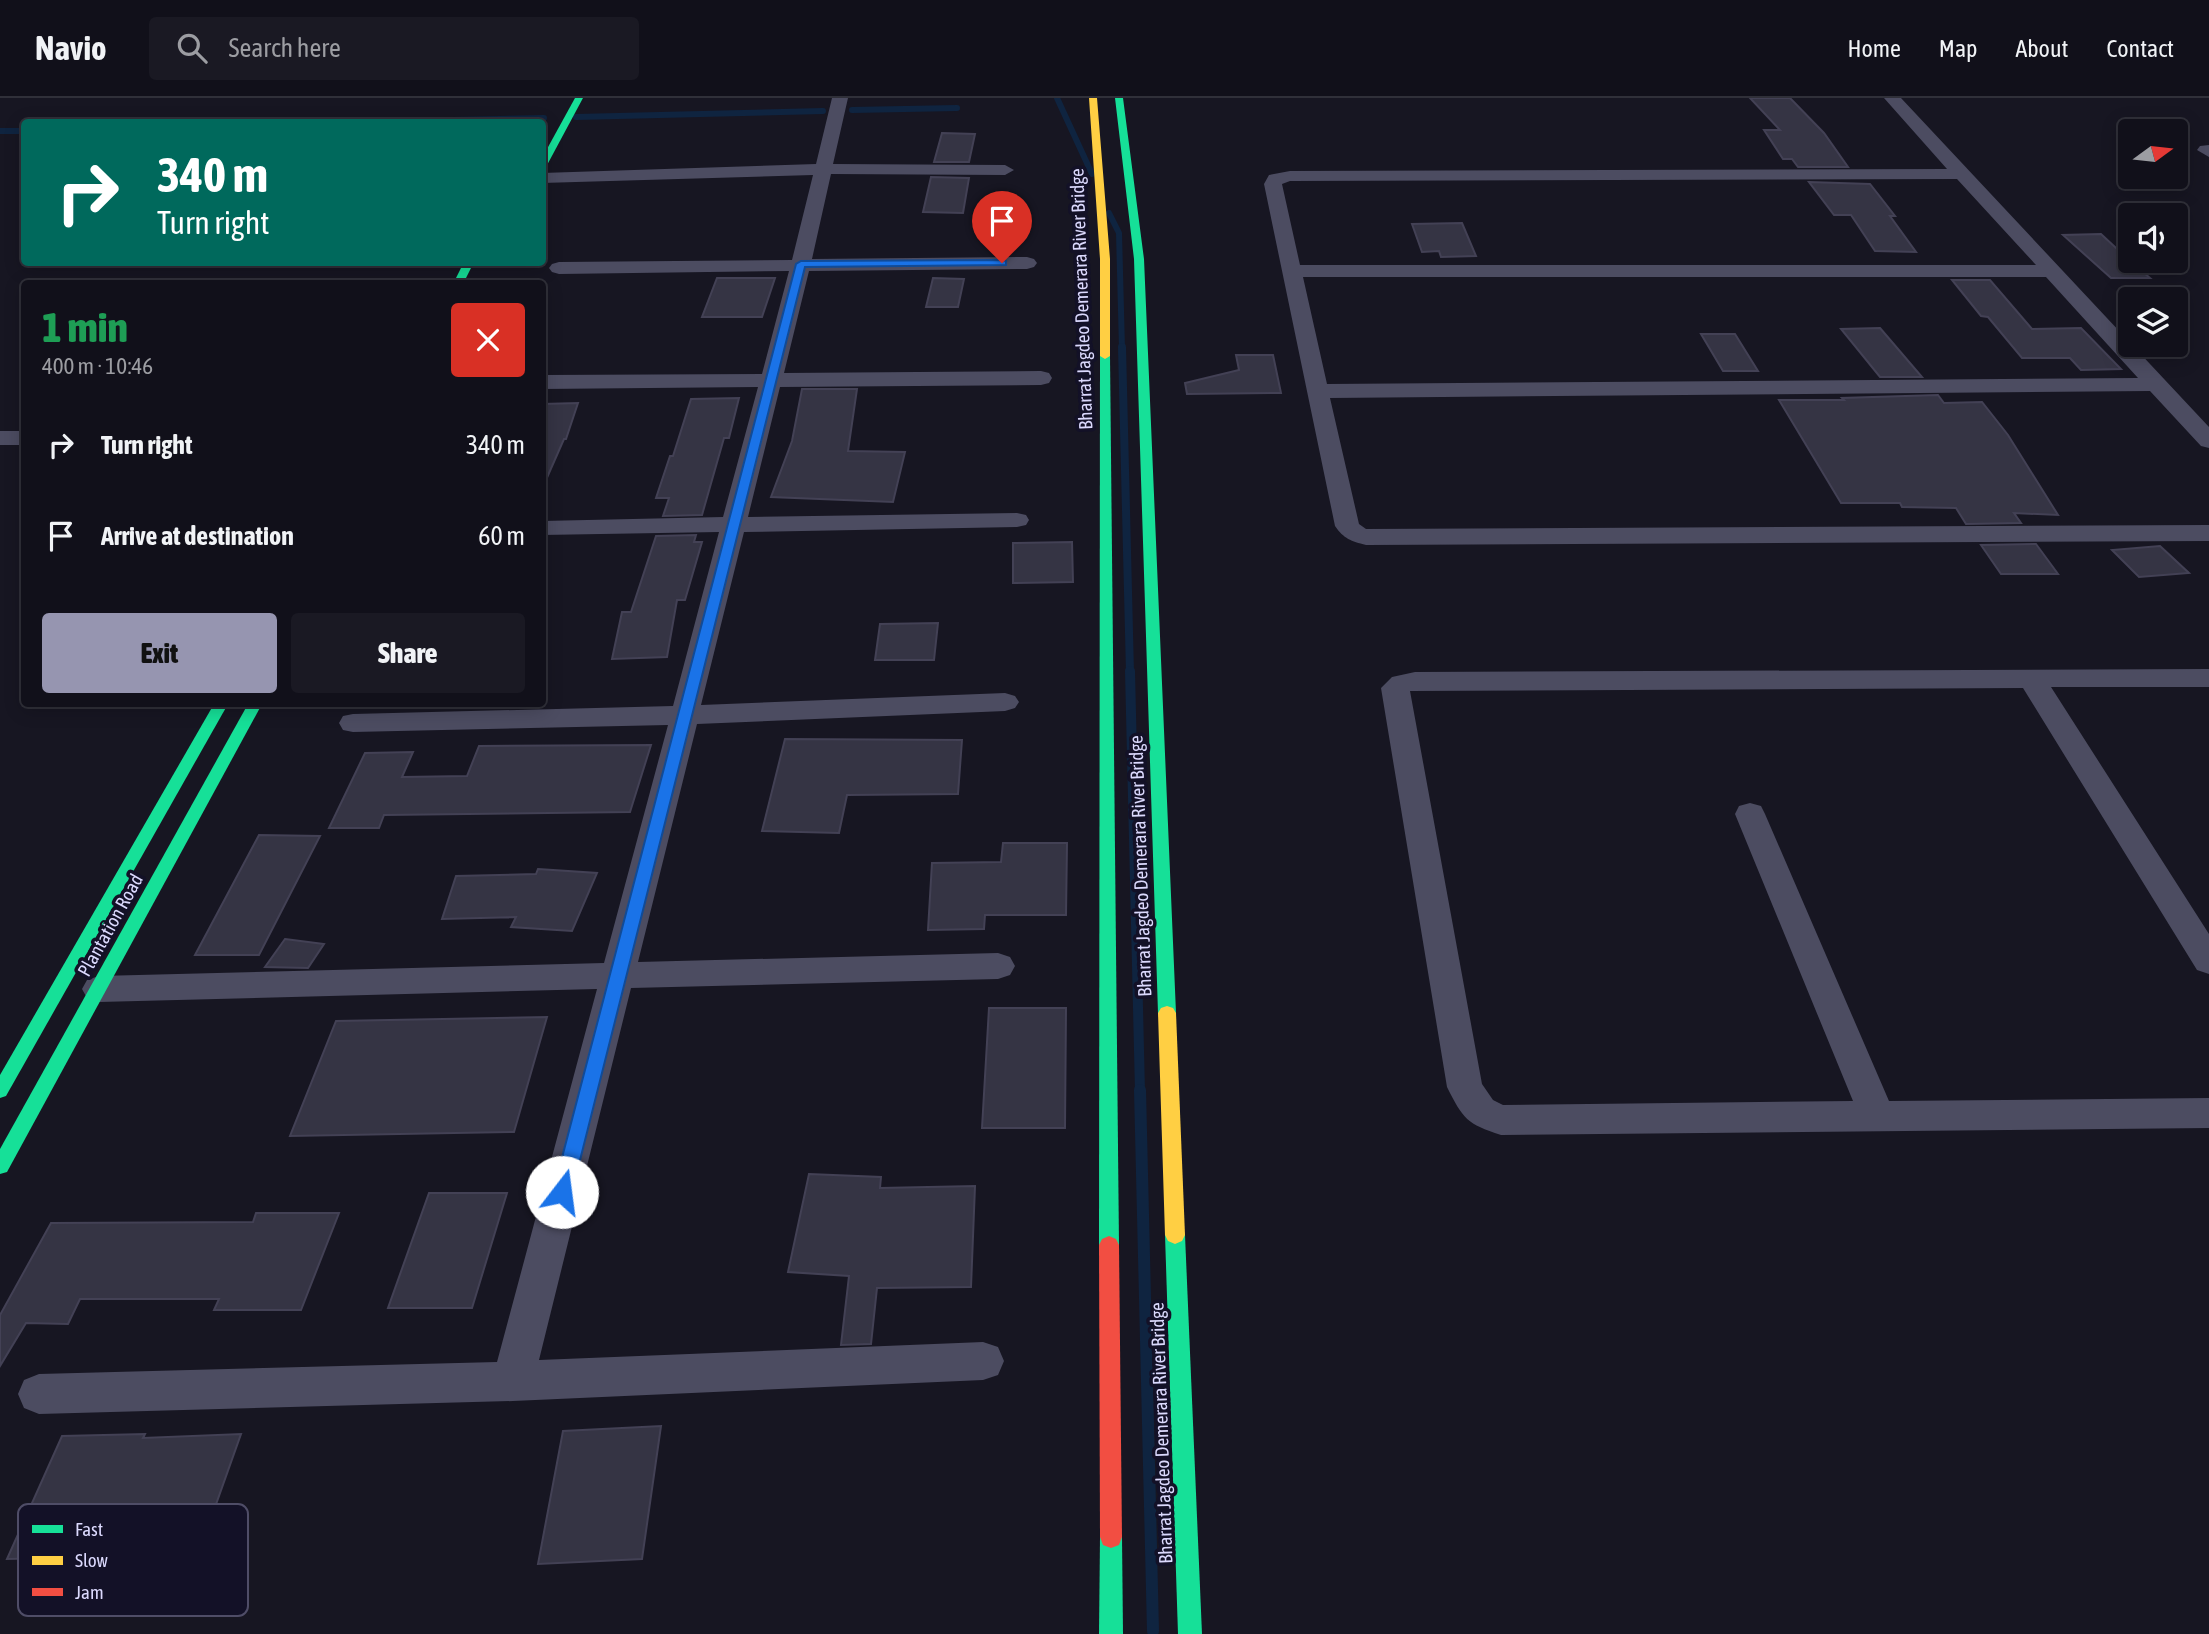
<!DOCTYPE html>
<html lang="en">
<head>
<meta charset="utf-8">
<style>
  :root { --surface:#11101a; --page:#1a1923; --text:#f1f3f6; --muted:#9c9da2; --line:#303039; --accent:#9695b0 }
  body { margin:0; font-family:"Asap Condensed",sans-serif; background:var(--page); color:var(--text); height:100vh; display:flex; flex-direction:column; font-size:26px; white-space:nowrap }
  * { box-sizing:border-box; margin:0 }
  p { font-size:23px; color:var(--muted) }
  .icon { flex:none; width:38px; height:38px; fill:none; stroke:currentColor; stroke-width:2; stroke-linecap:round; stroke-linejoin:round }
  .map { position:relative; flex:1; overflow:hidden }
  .details { position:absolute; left:21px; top:182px; width:525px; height:427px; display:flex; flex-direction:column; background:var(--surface); border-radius:7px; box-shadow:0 4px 18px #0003,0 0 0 2px var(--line) }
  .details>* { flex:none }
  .guide { position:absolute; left:21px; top:21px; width:525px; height:147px; border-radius:7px; box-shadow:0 4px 18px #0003,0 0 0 2px var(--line); background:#00695c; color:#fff; overflow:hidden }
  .needle { width:46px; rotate:75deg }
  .controls { position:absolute; left:2118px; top:21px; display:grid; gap:14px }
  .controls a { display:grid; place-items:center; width:70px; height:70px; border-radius:7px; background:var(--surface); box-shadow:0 4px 18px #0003,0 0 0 2px var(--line); font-size:35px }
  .pin { position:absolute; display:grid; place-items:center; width:60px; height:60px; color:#fff; margin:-72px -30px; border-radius:50% 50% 50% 0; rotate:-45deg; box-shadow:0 0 7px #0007 }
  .pin .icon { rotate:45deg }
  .me { position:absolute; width:77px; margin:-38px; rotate:15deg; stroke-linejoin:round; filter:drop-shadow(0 0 5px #0008) }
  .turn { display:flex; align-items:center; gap:24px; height:147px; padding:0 21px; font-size:32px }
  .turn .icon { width:91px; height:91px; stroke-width:2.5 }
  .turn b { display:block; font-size:49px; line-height:60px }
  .round { display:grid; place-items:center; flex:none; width:74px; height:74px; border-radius:7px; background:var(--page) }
  .headline { display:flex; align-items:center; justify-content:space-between; height:119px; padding:0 21px }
  h1 { font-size:42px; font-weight:800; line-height:52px; color:#1e9e55 }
  .cta { display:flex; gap:14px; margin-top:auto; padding:14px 21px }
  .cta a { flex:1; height:80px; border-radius:7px; background:var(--accent); color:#111; font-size:28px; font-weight:800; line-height:80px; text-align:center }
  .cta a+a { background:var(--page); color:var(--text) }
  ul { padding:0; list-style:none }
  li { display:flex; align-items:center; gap:21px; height:91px; padding:0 21px }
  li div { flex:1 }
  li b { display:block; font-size:26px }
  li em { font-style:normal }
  header { display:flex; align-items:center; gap:42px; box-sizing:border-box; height:98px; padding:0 35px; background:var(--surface); border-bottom:2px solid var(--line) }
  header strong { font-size:33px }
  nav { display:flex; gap:38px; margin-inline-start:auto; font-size:24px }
  .search { width:490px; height:63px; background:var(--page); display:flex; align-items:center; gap:18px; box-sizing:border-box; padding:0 24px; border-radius:7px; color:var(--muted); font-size:26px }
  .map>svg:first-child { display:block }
</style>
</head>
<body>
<header>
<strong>Navio</strong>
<div class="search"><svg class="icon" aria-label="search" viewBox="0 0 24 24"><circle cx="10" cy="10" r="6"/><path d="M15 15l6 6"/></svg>Search here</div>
<nav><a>Home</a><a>Map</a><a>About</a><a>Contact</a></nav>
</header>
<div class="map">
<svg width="2209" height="1536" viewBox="0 0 2209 1536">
  <rect width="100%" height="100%" fill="#171622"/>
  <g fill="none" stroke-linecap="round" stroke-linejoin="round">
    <g stroke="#0f2440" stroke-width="6">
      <polyline points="1057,0 1092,76"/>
      <polyline points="852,12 957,10"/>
      <polyline points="576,19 823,13"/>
      <polyline points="360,24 544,20"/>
      <polyline points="0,33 24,33"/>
      <polyline points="1109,115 1119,135 1122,251"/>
    </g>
    <polyline stroke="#0f2440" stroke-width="8" points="1122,249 1130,575"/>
    <polyline stroke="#0f2440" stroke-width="10" points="1130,573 1140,994"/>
    <polyline stroke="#0f2440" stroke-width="12" points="1140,992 1153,1533"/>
  </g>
  <g fill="#353444" stroke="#434155" stroke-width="2">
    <polygon points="1750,0 1790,0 1824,35 1848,69 1798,69 1792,61 1783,61 1764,32 1780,32"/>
    <polygon points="942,35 975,36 969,64 934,64"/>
    <polygon points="931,79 969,80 963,115 923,114"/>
    <polygon points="1809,84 1870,86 1895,118 1890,118 1916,154 1875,153 1851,117 1834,117"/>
    <polygon points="1462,125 1476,158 1441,159 1439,153 1422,154 1412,126"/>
    <polygon points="2101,136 2130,163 2150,180 2111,180 2063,137"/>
    <polygon points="717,180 775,180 762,219 702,219"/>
    <polygon points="933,180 964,181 958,209 926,209"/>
    <polygon points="1952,182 1990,182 2032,231 2081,230 2121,271 2081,272 2070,260 2022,260 1988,219 1981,218"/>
    <polygon points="1880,230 1922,279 1880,279 1841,231"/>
    <polygon points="1701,236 1735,236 1758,273 1723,273"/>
    <polygon points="1236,257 1273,257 1281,295 1187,296 1185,285 1239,272"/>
    <polygon points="802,291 857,291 848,353 905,354 893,404 771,399 792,343"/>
    <polygon points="1938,297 1944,305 1982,304 2008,337 2058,417 2014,415 2021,425 1966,426 1956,410 1902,409 1900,405 1841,405 1779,302 1844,302 1842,300"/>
    <polygon points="739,300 729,340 724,340 702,417 663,418 669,400 656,400 670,358 673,358 691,301"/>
    <polygon points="578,305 566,341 564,341 542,391 542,306"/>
    <polygon points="696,437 694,444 702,444 685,502 677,502 667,559 612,561 622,514 631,514 656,438"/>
    <polygon points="1072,444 1073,484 1013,485 1013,445"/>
    <polygon points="2036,446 2058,476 2001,476 1981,447"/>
    <polygon points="2160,448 2189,475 2139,479 2112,452"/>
    <polygon points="938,525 934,562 875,562 880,526"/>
    <polygon points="785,641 962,642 958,696 847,697 839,735 762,733"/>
    <polygon points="651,647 630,714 384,717 379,730 329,730 365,655 413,654 402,679 467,678 479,648"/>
    <polygon points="259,737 320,738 259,857 195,857"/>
    <polygon points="1003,745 1067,745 1066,817 985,817 984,831 928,832 932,765 1001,764"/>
    <polygon points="538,771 597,775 572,833 511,829 516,819 442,821 456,778 536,776"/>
    <polygon points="285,841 324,846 308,870 265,869"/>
    <polygon points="989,910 1066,910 1065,1030 982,1030"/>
    <polygon points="547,919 514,1034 290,1038 336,923"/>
    <polygon points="809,1076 881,1079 880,1090 975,1088 971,1189 877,1190 871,1246 841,1247 849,1178 788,1174"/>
    <polygon points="429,1095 507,1095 472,1210 388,1210"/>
    <polygon points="256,1115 339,1115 301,1212 214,1212 219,1201 80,1201 68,1226 26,1225 0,1268 0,1217 51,1125 253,1124"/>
    <polygon points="661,1328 642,1461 538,1466 563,1333"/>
    <polygon points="145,1336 143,1340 241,1336 198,1457 7,1461 62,1338"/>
  </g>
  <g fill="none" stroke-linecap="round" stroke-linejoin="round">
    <g fill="#4c4c61" fill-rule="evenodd">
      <polygon points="832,0 848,0 833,66 1005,67 1014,72 1005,77 831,76 812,161 1027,159 1034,161 1037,165 1034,169 1027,171 809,173 784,275 1041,273 1049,275 1052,280 1049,285 1041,287 780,289 748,419 1017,415 1026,417 1029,422 1026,427 1017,429 744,434 701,607 1005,595 1015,598 1019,604 1015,610 1005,613 697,626 638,864 998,855 1010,859 1015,868 1010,877 998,881 631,890 539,1262 983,1244 998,1249 1004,1263 998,1277 983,1282 513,1303 39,1316 24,1310 18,1296 24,1282 39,1276 497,1264 597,891 99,904 87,900 82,891 87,882 99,878 604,865 668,627 353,634 343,632 339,625 343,618 353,616 673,608 719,434 542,437 542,423 723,419 758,289 542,291 542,277 762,276 789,173 559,176 552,174 549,170 552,166 559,164 792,162 813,77 542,85 542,75 816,66"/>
      <path d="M1884 0H1901L2209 329V350L2201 348 2150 293 1330 300 1359 426 1366 431 2209 427V443L1366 447C1351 443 1344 441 1335 428L1264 86 1269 77 1290 73 1947 71ZM1957 81 2036 167H1300L1282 86 1290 83ZM1303 179H2046L2138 280 1327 286Z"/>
      <polygon points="2209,47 2209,59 2197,52 2200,48"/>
      <rect x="0" y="333" width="24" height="14"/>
      <path d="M2209 571V589H2051L2209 836V876L2197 872 2023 590 1410 593 1482 986 1493 1002 1503 1007 1853 1003 1735 716 1739 708 1750 705 1761 708 1765 716 1889 1003 2209 1000V1030L1501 1037C1467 1026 1463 1021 1447 989L1381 590 1392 579 1415 574Z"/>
    </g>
    <g fill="#16e098" fill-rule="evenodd">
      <polygon points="575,0 583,0 546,69 542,72 542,60"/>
      <polygon points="1115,0 1123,0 1144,161 1176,915 1173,920 1167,922 1161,920 1158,915 1134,161"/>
      <polygon points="464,164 474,164 463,186 453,186"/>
      <polygon points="1105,255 1110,258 1119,1147 1116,1153 1109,1156 1102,1153 1099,1147 1100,258"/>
      <polygon points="214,606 228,606 6,998 0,1000 0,977"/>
      <polygon points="248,606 262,606 7,1074 0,1076 0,1051"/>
      <polygon points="1175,1128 1182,1131 1185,1137 1202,1536 1178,1536 1165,1137 1168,1131"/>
      <polygon points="1111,1428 1119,1431 1122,1439 1123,1536 1099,1536 1100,1439 1103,1431"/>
    </g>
    <g fill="#ffcf43" fill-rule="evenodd">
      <polygon points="1089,0 1097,0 1110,161 1110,258 1105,261 1100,258 1100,161"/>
      <polygon points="1167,908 1173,910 1176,915 1185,1137 1182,1143 1175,1146 1168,1143 1165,1137 1158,915 1161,910"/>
    </g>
    <polygon fill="#f24e42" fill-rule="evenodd" points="1109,1138 1116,1141 1119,1147 1122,1439 1119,1447 1111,1450 1103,1447 1100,1439 1099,1147 1102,1141"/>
  </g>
  <polygon fill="#1a73e8" stroke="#114b97" stroke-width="2" points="1002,162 1006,163 1006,167 805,169 572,1094 569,1100 562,1102 556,1100 553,1094 796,166 801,163"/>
  <g text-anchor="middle" stroke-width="7" stroke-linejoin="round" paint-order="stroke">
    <g font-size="19" fill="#dbd9fd" stroke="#131127">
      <text transform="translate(1081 201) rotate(-92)" y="7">Bharrat Jagdeo Demerara River Bridge</text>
      <text transform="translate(1140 768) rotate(-92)" y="7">Bharrat Jagdeo Demerara River Bridge</text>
      <text transform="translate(110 827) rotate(-61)" y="7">Plantation Road</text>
      <text transform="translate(1161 1335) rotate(-92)" y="7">Bharrat Jagdeo Demerara River Bridge</text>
    </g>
  </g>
  <rect x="18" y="1406" width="230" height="112" rx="10" fill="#131127" stroke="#4f4d67" stroke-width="2"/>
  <rect x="32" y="1427" width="31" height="8" fill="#16e098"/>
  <rect x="32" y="1458" width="31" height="9" fill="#ffcf43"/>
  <rect x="32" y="1490" width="31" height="8" fill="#f24e42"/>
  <g font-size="19" fill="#dbd9fd">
    <text x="75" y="1438">Fast</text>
    <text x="75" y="1469">Slow</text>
    <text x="75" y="1501">Jam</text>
  </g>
</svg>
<div class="controls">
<a><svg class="needle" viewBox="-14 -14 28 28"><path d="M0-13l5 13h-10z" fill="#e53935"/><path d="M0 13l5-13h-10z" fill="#9c9da2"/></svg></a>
<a><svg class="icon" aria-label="sound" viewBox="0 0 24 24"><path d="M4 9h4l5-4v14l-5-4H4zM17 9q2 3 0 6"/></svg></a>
<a><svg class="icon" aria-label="layers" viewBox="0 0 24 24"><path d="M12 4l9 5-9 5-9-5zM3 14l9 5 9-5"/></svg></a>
</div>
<div class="pin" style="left:1002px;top:165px;background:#d93025"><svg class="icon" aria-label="arrive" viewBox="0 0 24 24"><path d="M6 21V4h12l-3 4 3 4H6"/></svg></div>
<svg class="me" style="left:562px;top:1094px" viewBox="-20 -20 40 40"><circle r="19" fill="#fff"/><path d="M0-13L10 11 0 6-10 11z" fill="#1a73e8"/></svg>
<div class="guide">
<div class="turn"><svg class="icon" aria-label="right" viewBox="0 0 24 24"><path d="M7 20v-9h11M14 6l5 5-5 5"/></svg><div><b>340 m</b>Turn right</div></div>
</div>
<section class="details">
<div class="headline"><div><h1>1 min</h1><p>400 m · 10:46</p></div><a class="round" style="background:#d93025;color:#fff"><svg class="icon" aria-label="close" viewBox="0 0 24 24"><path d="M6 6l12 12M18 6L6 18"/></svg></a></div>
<ul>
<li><svg class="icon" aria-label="right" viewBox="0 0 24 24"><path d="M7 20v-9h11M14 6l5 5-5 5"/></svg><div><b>Turn right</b></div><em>340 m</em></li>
<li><svg class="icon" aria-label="arrive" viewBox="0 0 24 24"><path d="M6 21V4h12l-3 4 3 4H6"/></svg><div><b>Arrive at destination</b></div><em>60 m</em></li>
</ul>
<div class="cta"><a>Exit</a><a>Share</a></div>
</section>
</div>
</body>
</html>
